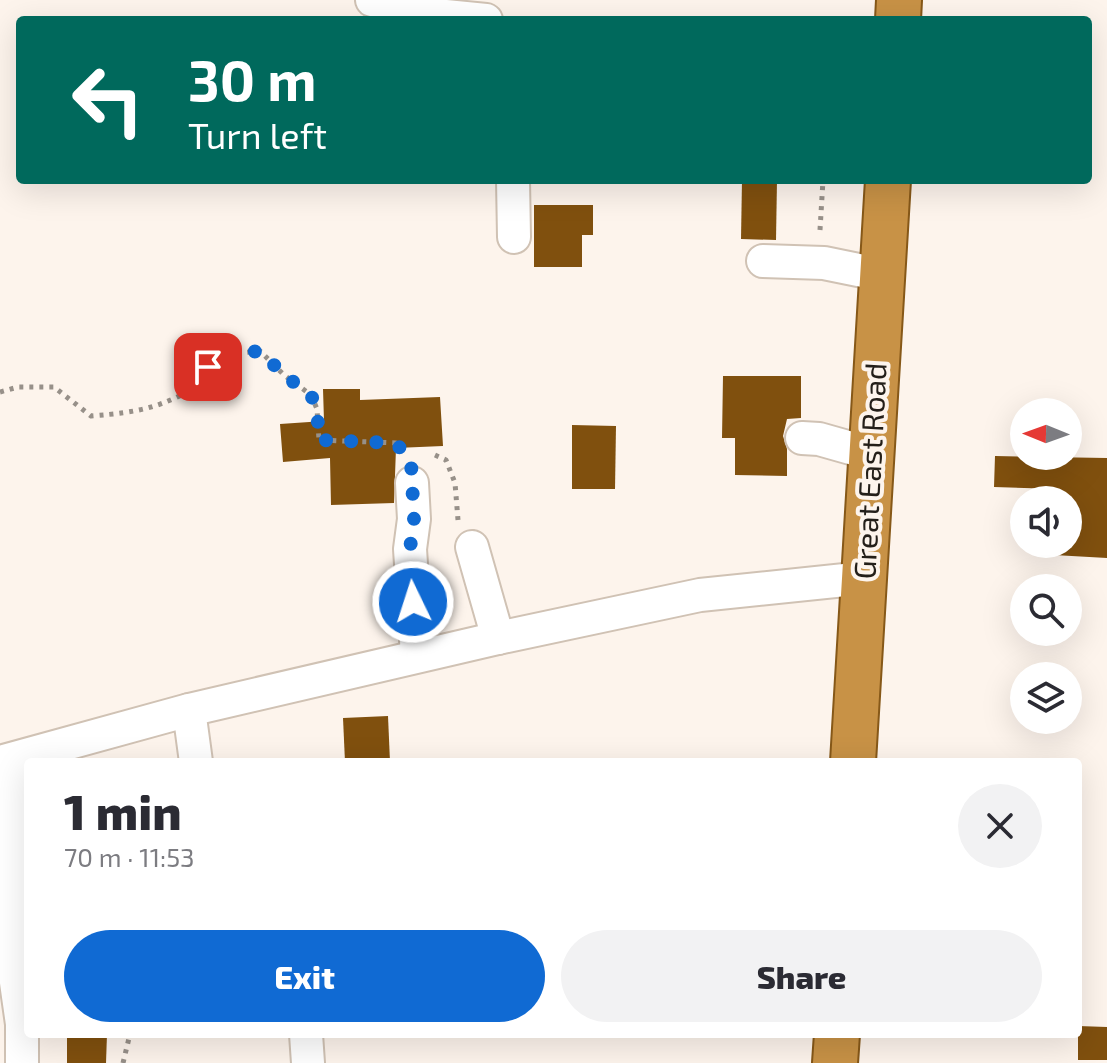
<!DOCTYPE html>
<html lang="en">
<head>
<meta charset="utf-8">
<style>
  :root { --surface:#fff; --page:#f2f2f3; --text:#2b2b33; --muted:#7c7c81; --accent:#106ad3 }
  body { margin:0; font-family:"Exo 2",sans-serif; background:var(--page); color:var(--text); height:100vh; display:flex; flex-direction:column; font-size:30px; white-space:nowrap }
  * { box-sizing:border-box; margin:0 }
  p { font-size:26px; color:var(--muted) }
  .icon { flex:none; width:44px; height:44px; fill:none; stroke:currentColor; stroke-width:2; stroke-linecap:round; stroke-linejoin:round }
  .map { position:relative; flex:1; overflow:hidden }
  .details { position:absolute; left:24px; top:758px; width:1058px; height:280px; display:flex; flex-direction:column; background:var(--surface); border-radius:8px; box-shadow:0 8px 32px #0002 }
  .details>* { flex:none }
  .top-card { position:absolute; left:16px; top:16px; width:1076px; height:168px; border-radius:8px; box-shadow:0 8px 32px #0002; background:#00695c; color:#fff; overflow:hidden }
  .needle { width:52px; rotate:271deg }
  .fabs { position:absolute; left:1010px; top:398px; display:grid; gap:16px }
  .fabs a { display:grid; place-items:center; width:72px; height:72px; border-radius:50%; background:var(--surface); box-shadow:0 8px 32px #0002; font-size:40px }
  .pin { position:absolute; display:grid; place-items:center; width:68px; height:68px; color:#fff; margin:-34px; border-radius:16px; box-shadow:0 4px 12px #0006 }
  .me { position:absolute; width:88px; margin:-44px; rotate:356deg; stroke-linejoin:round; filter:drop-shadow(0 0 6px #0008) }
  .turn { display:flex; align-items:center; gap:28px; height:168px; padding:0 40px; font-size:36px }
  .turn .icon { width:104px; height:104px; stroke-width:2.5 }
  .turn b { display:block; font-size:56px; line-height:68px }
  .round { display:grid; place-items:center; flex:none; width:84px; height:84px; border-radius:42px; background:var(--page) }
  .summary { display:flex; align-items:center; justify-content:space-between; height:136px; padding:0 40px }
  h1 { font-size:48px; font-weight:800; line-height:60px }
  .action { display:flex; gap:16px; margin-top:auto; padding:16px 40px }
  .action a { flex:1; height:92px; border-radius:48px; background:var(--accent); color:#fff; font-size:32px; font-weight:800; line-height:92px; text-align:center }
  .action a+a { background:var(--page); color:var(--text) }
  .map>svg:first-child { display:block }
</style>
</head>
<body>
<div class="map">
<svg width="1107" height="1063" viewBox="0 0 1107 1063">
  <rect width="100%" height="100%" fill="#fdf4ec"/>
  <g fill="#80500e">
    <polygon points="742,180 777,180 776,240 741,239"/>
    <polygon points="534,205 593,205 593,235 582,235 582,267 534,267"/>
    <polygon points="723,376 801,376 801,418 787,419 783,436 787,449 787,476 735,475 735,438 722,438"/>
    <polygon points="323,389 360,389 360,400 440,397 443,446 396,448 394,503 331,505 330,458 283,462 280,424 324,421"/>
    <polygon points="572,425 616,426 615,489 572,489"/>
    <polygon points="995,456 1107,458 1107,558 1054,555 1055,544 1068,544 1068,500 1058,500 1058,489 994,487"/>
    <polygon points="388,716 390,762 345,762 343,718"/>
    <polygon points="1078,1026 1107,1027 1107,1060 1078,1060"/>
    <polygon points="67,1034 107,1034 106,1063 67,1063"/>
  </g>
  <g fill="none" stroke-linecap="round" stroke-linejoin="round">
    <g stroke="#d0c2b4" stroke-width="36">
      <g id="minor">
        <polyline points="372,0 416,13 486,20"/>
        <polyline points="513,180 514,237"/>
        <polyline points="763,261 824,263 883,275"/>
        <polyline points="802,438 819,439 872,454"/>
        <polyline points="412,483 414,519 410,549 417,655"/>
        <polyline points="472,547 498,638"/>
        <polyline points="189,710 196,762"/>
        <polyline points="11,760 10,940 22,1024 22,1063"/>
        <polyline points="0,762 189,710 498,638 700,595 864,578"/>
        <polyline points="306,1034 308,1063"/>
      </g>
    </g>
    <g stroke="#865818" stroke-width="48">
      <g id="trunk">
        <polyline points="898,20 899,0"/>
        <polyline points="853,762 888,180"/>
        <polyline points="835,1063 837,1034"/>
      </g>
    </g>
    <g stroke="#979089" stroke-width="5" stroke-dasharray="4 6" stroke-linecap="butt">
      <polyline points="820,230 823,180"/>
      <path d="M0 392 18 387H54L91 416C141 412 160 408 204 383L208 367 231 354 260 351 284 375 311 395 317 409 319 440 396 443 403 452"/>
      <polyline points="435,455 446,460 455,483 458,520"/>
      <polyline points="123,1063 130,1034"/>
    </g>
    <use href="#minor" stroke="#fff" stroke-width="32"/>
    <use href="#trunk" stroke="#c89246" stroke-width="44"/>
  </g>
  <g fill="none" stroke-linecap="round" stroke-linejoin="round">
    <polyline stroke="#106ad3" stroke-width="14" stroke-dasharray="0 25.2" points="208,367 231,354 260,351 284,375 311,395 317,409 319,440 396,443 411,462 414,519 410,549 413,602"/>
  </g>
  <g text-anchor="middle" stroke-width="8" stroke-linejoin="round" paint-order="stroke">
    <g font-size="30" fill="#241f19" stroke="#fdf4ec">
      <text transform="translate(871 471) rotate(-87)" y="10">Great East Road</text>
    </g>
  </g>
</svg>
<div class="fabs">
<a><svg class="needle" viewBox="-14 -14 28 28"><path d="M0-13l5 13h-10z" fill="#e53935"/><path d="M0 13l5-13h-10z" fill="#7c7c81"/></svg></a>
<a><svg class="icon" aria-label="sound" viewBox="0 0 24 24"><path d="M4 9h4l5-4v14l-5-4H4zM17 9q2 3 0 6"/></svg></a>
<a><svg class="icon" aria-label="search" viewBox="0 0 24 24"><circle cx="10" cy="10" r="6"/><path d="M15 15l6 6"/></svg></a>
<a><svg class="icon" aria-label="layers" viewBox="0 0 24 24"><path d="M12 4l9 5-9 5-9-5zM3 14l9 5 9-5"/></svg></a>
</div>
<div class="pin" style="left:208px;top:367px;background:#d93025"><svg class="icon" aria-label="arrive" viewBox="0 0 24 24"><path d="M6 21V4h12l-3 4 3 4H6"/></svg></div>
<svg class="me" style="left:413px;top:602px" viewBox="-20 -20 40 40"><circle r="17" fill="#106ad3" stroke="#fff" stroke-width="3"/><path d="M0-11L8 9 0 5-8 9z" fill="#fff"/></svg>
<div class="top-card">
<div class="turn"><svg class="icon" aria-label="left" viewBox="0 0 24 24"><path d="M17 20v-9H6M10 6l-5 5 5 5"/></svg><div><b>30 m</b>Turn left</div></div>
</div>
<section class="details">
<div class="summary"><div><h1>1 min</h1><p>70 m · 11:53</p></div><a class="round"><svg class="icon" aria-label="close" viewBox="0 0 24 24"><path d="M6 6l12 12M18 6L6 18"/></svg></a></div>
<div class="action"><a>Exit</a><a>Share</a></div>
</section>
</div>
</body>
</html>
